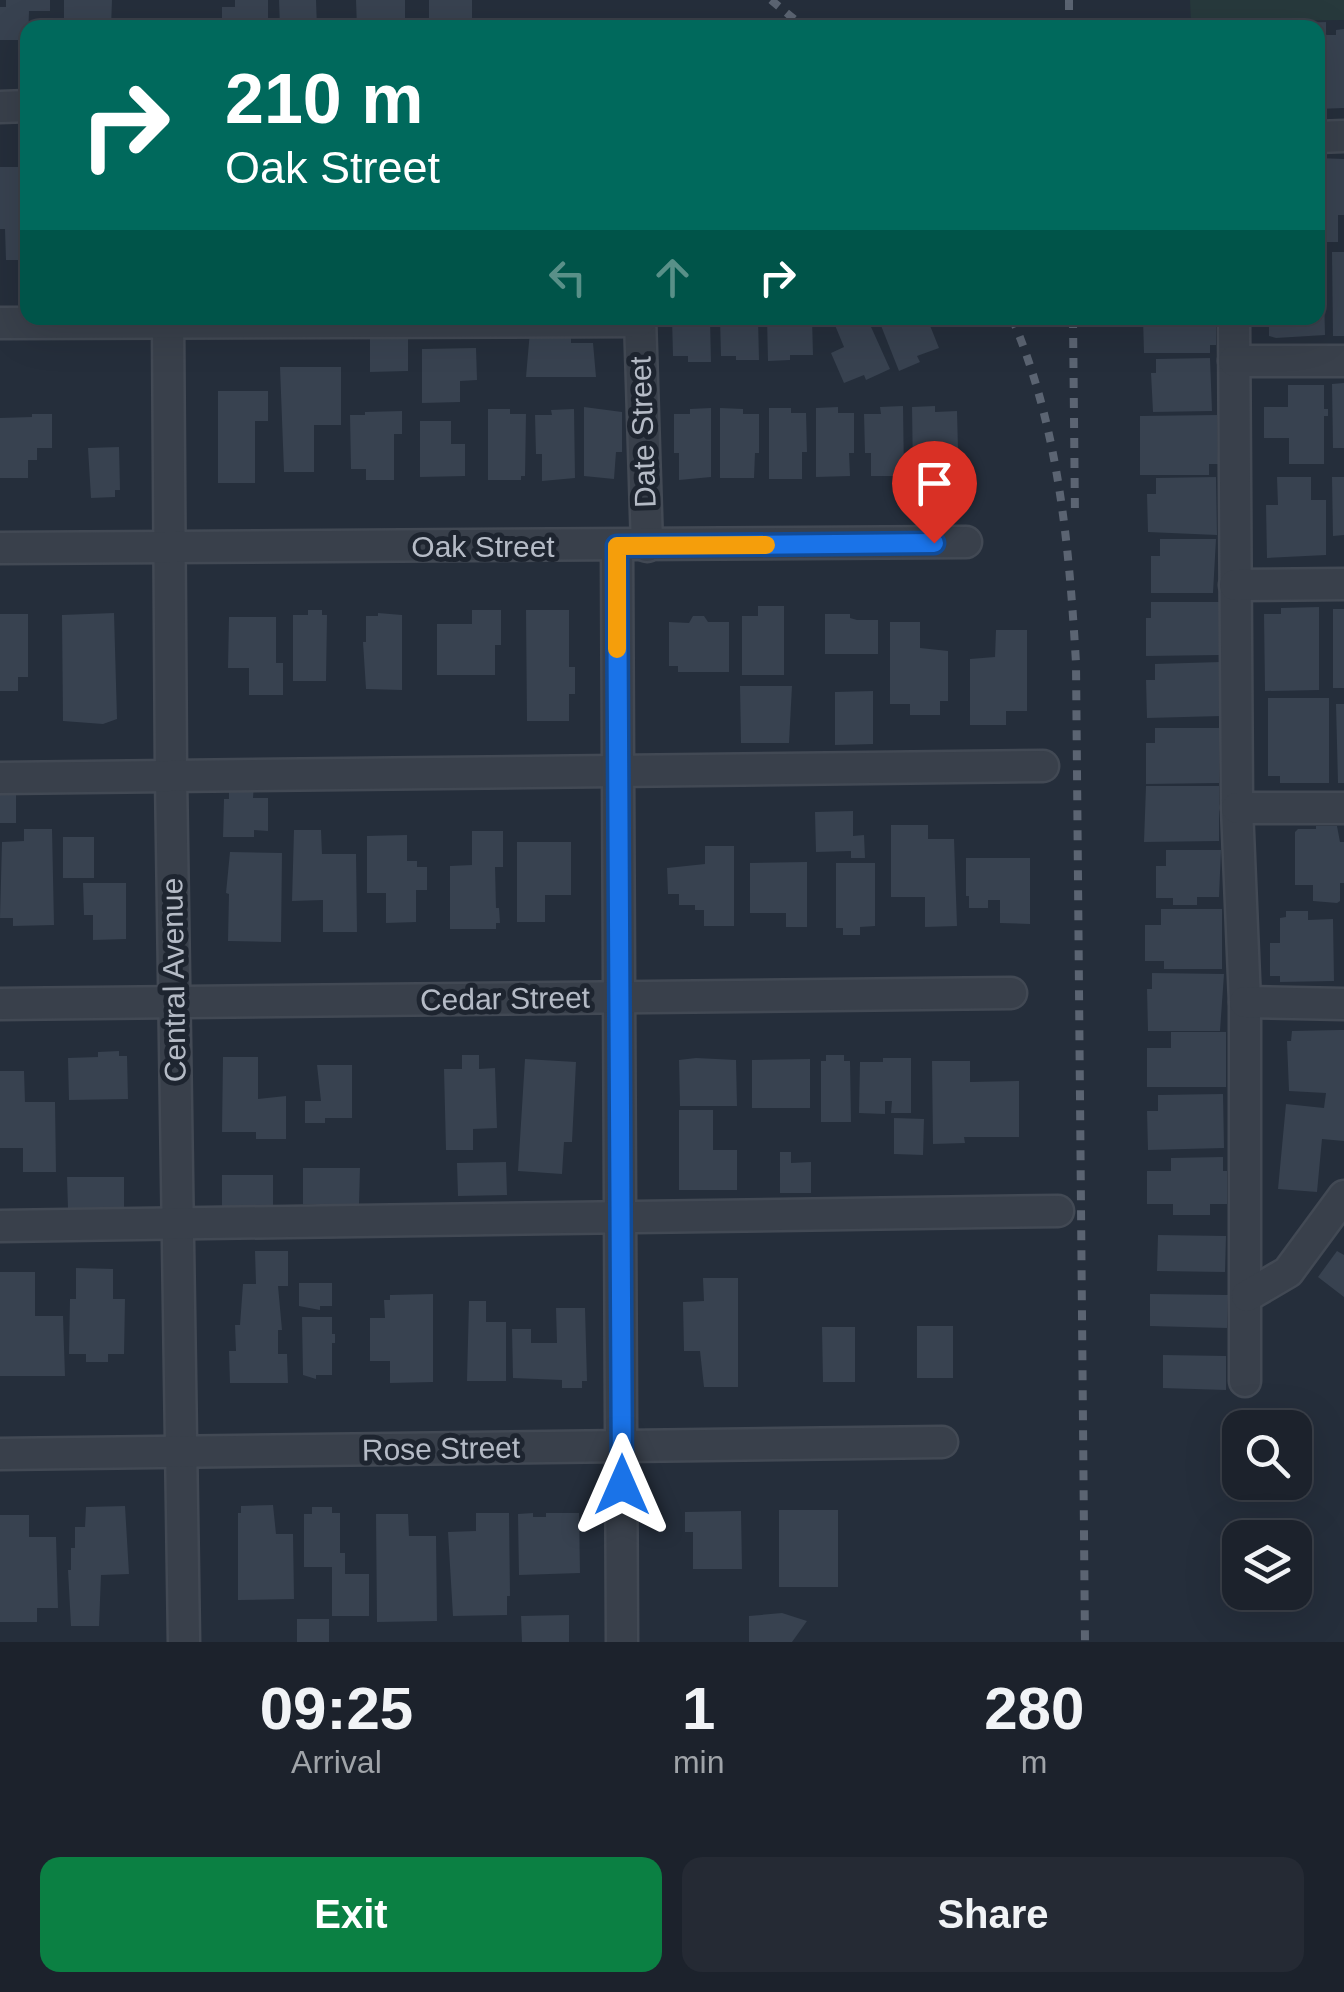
<!DOCTYPE html>
<html lang="en">
<head>
<meta charset="utf-8">
<style>
  :root { --surface:#1c222c; --page:#252a34; --text:#f1f3f6; --muted:#a0a4a9; --line:#3a3f48; --accent:#0b8043 }
  body { margin:0; font-family:Helvetica,sans-serif; background:var(--page); color:var(--text); height:100vh; display:flex; flex-direction:column; font-size:38px; white-space:nowrap }
  * { box-sizing:border-box; margin:0 }
  p { font-size:32px; color:var(--muted) }
  .icon { flex:none; width:55px; height:55px; fill:none; stroke:currentColor; stroke-width:2; stroke-linecap:round; stroke-linejoin:round }
  .map { position:relative; height:1642px; overflow:hidden }
  .sheet { display:flex; flex-direction:column; background:var(--surface); flex:1 }
  .sheet>* { flex:none }
  .banner { position:absolute; left:20px; top:20px; width:1305px; height:305px; border-radius:20px; box-shadow:0 10px 40px #0002,0 0 0 2px var(--line); background:#00695c; color:#fff; overflow:hidden }
  .fabs { position:absolute; left:1222px; top:1410px; display:grid; gap:20px }
  .fabs a { display:grid; place-items:center; width:90px; height:90px; border-radius:20px; background:var(--surface); box-shadow:0 10px 40px #0002,0 0 0 2px var(--line); font-size:50px }
  .pin { position:absolute; display:grid; place-items:center; width:85px; height:85px; color:#fff; margin:-102px -42px; border-radius:50% 50% 50% 0; rotate:-45deg; box-shadow:0 0 10px #0007 }
  .pin .icon { rotate:45deg }
  .me { position:absolute; width:110px; margin:-55px; rotate:0deg; stroke-linejoin:round; filter:drop-shadow(0 0 8px #0008) }
  .turn { display:flex; align-items:center; gap:35px; height:210px; padding:0 40px; font-size:45px }
  .turn .icon { width:130px; height:130px; stroke-width:2.5 }
  .turn b { display:block; font-size:70px; line-height:85px }
  .lanes { display:flex; align-items:center; height:95px; padding:0 40px; background:#0003; justify-content:center; gap:50px; direction:ltr }
  .lanes .off { opacity:.35 }
  .eta { display:flex; justify-content:space-evenly; align-items:center; height:170px; text-align:center }
  .eta b { font-size:60px; font-weight:700; line-height:70px }
  .primary-button { display:flex; gap:20px; margin-top:auto; padding:20px 40px }
  .primary-button a { flex:1; height:115px; border-radius:20px; background:var(--accent); color:#fff; font-size:40px; font-weight:700; line-height:115px; text-align:center }
  .primary-button a+a { background:var(--page); color:var(--text) }
  .map>svg:first-child { display:block }
</style>
</head>
<body>
<div class="map">
<svg width="1344" height="1642" viewBox="0 0 1344 1642">
  <rect width="100%" height="100%" fill="#252e3b"/>
  <polygon fill="#27393c" points="1190,0 1344,0 1344,20 1191,22"/>
  <g fill="#384250">
    <polygon points="6,0 50,0 50,11 29,11 28,40 0,40 0,7 6,7"/>
    <polygon points="64,0 112,0 111,28 64,28"/>
    <polygon points="235,0 268,0 268,28 222,28 222,7 235,7"/>
    <polygon points="279,0 316,0 317,28 280,28"/>
    <polygon points="356,0 405,0 405,27 357,28"/>
    <rect x="429" y="0" width="43" height="28"/>
    <polygon points="1326,22 1326,35 1336,35 1336,30 1344,29 1344,108 1318,109 1318,28 1300,28 1300,23"/>
    <polygon points="1318,158 1344,159 1344,215 1338,215 1338,242 1318,242"/>
    <polygon points="0,167 26,167 28,260 6,260 5,229 0,229"/>
    <polygon points="1318,250 1323,250 1325,335 1276,338 1269,336 1269,322 1264,323 1264,318 1318,318"/>
    <polygon points="1332,252 1344,252 1344,336 1333,336"/>
    <polygon points="672,318 710,318 711,362 688,362 688,356 673,356"/>
    <polygon points="720,318 758,318 759,360 736,360 736,356 721,356"/>
    <polygon points="767,318 812,318 813,355 790,355 790,360 768,361"/>
    <polygon points="832,318 867,318 890,369 866,380 864,375 844,383 831,353 844,347"/>
    <polygon points="878,318 927,318 939,348 917,356 920,362 899,371"/>
    <polygon points="1143,318 1216,318 1216,345 1210,345 1210,353 1144,353"/>
    <polygon points="530,331 571,331 571,343 593,343 596,377 526,377"/>
    <polygon points="408,336 408,371 370,372 370,337"/>
    <polygon points="476,348 477,380 460,381 460,402 422,403 422,349"/>
    <polygon points="1210,358 1212,411 1153,412 1151,373 1156,373 1156,359"/>
    <polygon points="280,367 341,367 341,425 314,425 314,472 284,472"/>
    <polygon points="1344,383 1344,448 1333,448 1332,384"/>
    <polygon points="1288,385 1324,385 1324,409 1328,409 1328,416 1324,416 1324,464 1289,464 1289,438 1264,438 1264,407 1288,407"/>
    <polygon points="218,391 268,391 268,421 255,421 255,483 218,483"/>
    <polygon points="903,406 904,476 871,476 871,453 865,453 864,414 881,414 880,407"/>
    <polygon points="935,406 935,412 957,411 958,450 946,450 946,473 913,474 912,407"/>
    <polygon points="584,407 622,412 622,452 616,452 614,479 584,476"/>
    <polygon points="838,407 838,413 854,413 854,453 849,453 850,476 816,477 816,408"/>
    <polygon points="711,408 711,477 679,480 679,453 674,453 674,414 690,414 690,409"/>
    <polygon points="720,408 743,409 743,414 759,414 759,453 755,453 754,478 720,478"/>
    <polygon points="769,408 791,408 791,413 806,413 807,452 802,452 802,479 769,479"/>
    <polygon points="488,409 510,409 510,414 526,414 525,476 521,476 521,480 488,480"/>
    <polygon points="574,409 575,478 542,481 542,454 536,454 535,415 552,415 551,410"/>
    <polygon points="402,411 402,434 394,434 394,480 366,480 366,469 351,469 350,415 365,415 365,412"/>
    <polygon points="32,414 52,414 52,448 37,448 37,460 28,460 28,478 0,478 0,418 32,417"/>
    <polygon points="1217,415 1218,464 1209,464 1209,475 1140,475 1140,416"/>
    <polygon points="420,421 451,421 451,444 465,444 465,476 420,477"/>
    <polygon points="119,447 120,490 115,490 115,497 91,498 88,448"/>
    <polygon points="1216,477 1217,535 1148,532 1147,494 1156,494 1156,478"/>
    <polygon points="1277,477 1311,477 1311,500 1326,500 1326,555 1267,558 1266,505 1278,505"/>
    <polygon points="1332,477 1344,477 1344,535 1333,536"/>
    <polygon points="1160,539 1216,539 1213,593 1151,593 1151,556 1160,556"/>
    <polygon points="1151,602 1220,602 1220,655 1146,656 1146,618 1151,618"/>
    <polygon points="758,606 784,606 784,675 742,675 742,616 758,616"/>
    <polygon points="1319,607 1319,690 1265,691 1264,614 1281,614 1281,608"/>
    <rect x="1333" y="609" width="11" height="79"/>
    <polygon points="308,610 322,610 322,615 327,615 326,681 293,681 293,615 308,615"/>
    <polygon points="472,610 501,610 501,645 495,645 495,675 437,675 437,624 472,624"/>
    <polygon points="526,610 569,610 569,667 575,667 575,694 569,694 569,721 527,721"/>
    <polygon points="114,613 117,719 103,724 63,721 62,615"/>
    <polygon points="378,613 402,615 402,690 366,689 363,642 366,642 366,616 378,616"/>
    <polygon points="0,614 28,614 28,677 18,677 18,691 0,691"/>
    <polygon points="825,614 850,614 850,618 857,620 878,620 878,654 825,654"/>
    <polygon points="693,616 704,616 708,622 729,622 729,672 678,672 678,666 669,666 669,622 689,623"/>
    <polygon points="229,617 276,617 276,663 283,663 283,695 249,695 249,668 228,668"/>
    <polygon points="890,622 920,622 920,648 948,651 948,701 940,701 940,715 910,715 910,704 890,704"/>
    <polygon points="996,630 1027,630 1027,711 1006,711 1006,725 970,725 970,659 995,657"/>
    <polygon points="1221,662 1222,716 1147,718 1146,680 1155,680 1155,664"/>
    <polygon points="740,686 792,686 789,743 741,743"/>
    <polygon points="873,691 873,744 835,745 835,692"/>
    <polygon points="1268,698 1329,698 1329,783 1280,783 1280,776 1268,776"/>
    <polygon points="1336,704 1344,704 1344,783 1338,783"/>
    <polygon points="1155,728 1220,728 1219,783 1146,784 1146,743 1155,743"/>
    <polygon points="229,783 254,783 253,798 268,798 268,831 254,830 254,837 223,837 224,799 229,799"/>
    <polygon points="1146,786 1219,786 1219,841 1144,842"/>
    <rect x="0" y="791" width="16" height="32"/>
    <polygon points="853,811 853,836 864,835 865,858 851,858 851,851 816,852 815,812"/>
    <polygon points="891,825 928,825 928,839 954,839 957,926 925,927 925,897 891,897"/>
    <polygon points="1316,826 1337,826 1340,842 1344,842 1344,883 1340,883 1340,901 1337,903 1313,901 1313,885 1295,885 1295,832 1298,829 1316,829"/>
    <polygon points="24,829 52,829 54,925 13,926 13,918 0,918 2,842 24,841"/>
    <polygon points="294,830 321,830 322,854 356,854 357,932 323,932 323,900 292,901"/>
    <polygon points="472,831 503,831 503,867 495,867 496,908 499,908 500,923 496,923 496,929 450,929 450,866 472,865"/>
    <polygon points="407,835 407,861 417,861 417,867 427,867 427,890 416,890 416,922 386,923 386,893 367,893 367,836"/>
    <rect x="63" y="837" width="31" height="41"/>
    <polygon points="517,842 571,842 571,895 545,895 545,922 517,922"/>
    <polygon points="705,846 734,846 734,926 704,926 704,910 695,910 695,905 679,905 679,894 668,894 667,868 705,864"/>
    <polygon points="1166,850 1221,850 1219,897 1197,897 1197,905 1173,905 1173,898 1156,898 1156,866 1166,866"/>
    <polygon points="230,852 282,853 281,942 228,941 229,894 226,893"/>
    <polygon points="966,858 1030,858 1030,924 1000,923 1000,900 988,900 988,908 969,908 969,896 966,896"/>
    <polygon points="807,862 807,927 786,927 786,913 750,913 750,863"/>
    <polygon points="836,863 875,863 875,926 860,927 860,935 843,935 843,928 836,928"/>
    <polygon points="83,883 126,883 126,939 93,940 93,915 84,915"/>
    <polygon points="1161,909 1222,909 1222,969 1164,969 1164,961 1145,961 1145,925 1161,925"/>
    <polygon points="1286,911 1308,911 1308,920 1333,919 1334,981 1280,982 1280,976 1270,976 1270,943 1280,943 1280,918 1286,917"/>
    <polygon points="1152,973 1224,974 1220,1031 1148,1031 1147,989 1152,989"/>
    <polygon points="1339,1030 1344,1030 1344,1141 1322,1139 1317,1192 1278,1189 1286,1104 1324,1108 1326,1093 1289,1091 1287,1041 1291,1041 1292,1031"/>
    <polygon points="1171,1032 1226,1032 1226,1087 1147,1087 1147,1048 1171,1048"/>
    <polygon points="119,1051 119,1056 127,1056 128,1099 69,1100 68,1058 98,1057 98,1052"/>
    <polygon points="462,1055 479,1055 479,1069 495,1068 497,1128 473,1129 473,1150 446,1150 444,1069 462,1069"/>
    <polygon points="826,1055 844,1055 844,1061 850,1061 851,1122 821,1122 821,1061 826,1061"/>
    <polygon points="223,1057 258,1057 258,1099 286,1096 286,1139 256,1139 256,1132 222,1132"/>
    <polygon points="696,1058 736,1060 737,1106 680,1106 679,1060"/>
    <polygon points="883,1058 911,1058 911,1113 891,1113 892,1101 885,1101 885,1114 859,1113 860,1062 883,1062"/>
    <polygon points="525,1059 576,1062 572,1142 564,1142 562,1174 518,1171"/>
    <polygon points="810,1059 810,1108 752,1108 752,1060"/>
    <polygon points="932,1061 970,1061 970,1082 1019,1081 1019,1137 964,1137 965,1143 933,1144"/>
    <polygon points="317,1065 352,1065 352,1118 325,1118 325,1123 305,1123 305,1101 321,1101"/>
    <polygon points="0,1071 24,1071 25,1102 55,1102 56,1172 23,1172 23,1148 0,1148"/>
    <polygon points="1223,1094 1224,1148 1148,1150 1147,1111 1158,1111 1158,1095"/>
    <polygon points="679,1110 713,1110 713,1150 737,1150 737,1190 679,1190"/>
    <polygon points="894,1118 924,1119 923,1155 894,1154"/>
    <polygon points="780,1152 791,1152 791,1163 811,1162 811,1193 780,1193"/>
    <polygon points="1223,1157 1223,1171 1227,1171 1227,1204 1210,1204 1210,1215 1173,1215 1173,1204 1147,1204 1147,1171 1171,1171 1171,1158"/>
    <polygon points="506,1162 507,1195 458,1196 457,1163"/>
    <polygon points="303,1168 360,1168 359,1204 303,1204"/>
    <rect x="222" y="1175" width="51" height="34"/>
    <polygon points="67,1177 124,1177 124,1208 68,1209"/>
    <polygon points="1158,1235 1226,1236 1225,1272 1157,1271"/>
    <polygon points="255,1251 288,1251 288,1286 278,1286 282,1330 278,1330 278,1354 287,1354 288,1383 230,1383 229,1351 236,1351 235,1325 240,1325 243,1284 256,1284"/>
    <polygon points="1337,1251 1344,1255 1344,1297 1318,1277"/>
    <polygon points="76,1268 113,1269 113,1299 125,1299 124,1354 108,1354 108,1362 86,1362 86,1354 69,1354 70,1299 76,1299"/>
    <polygon points="0,1272 35,1272 35,1316 63,1316 65,1376 0,1376"/>
    <polygon points="703,1278 738,1278 738,1387 704,1387 700,1351 684,1351 683,1302 704,1301"/>
    <polygon points="299,1283 332,1283 332,1306 320,1306 320,1310 299,1306"/>
    <polygon points="433,1294 433,1382 390,1383 390,1361 370,1361 370,1318 385,1318 384,1300 390,1300 390,1295"/>
    <polygon points="1150,1294 1228,1295 1227,1328 1150,1326"/>
    <polygon points="469,1301 486,1301 486,1322 506,1322 506,1381 467,1381"/>
    <polygon points="556,1308 585,1308 587,1381 582,1381 582,1388 562,1388 562,1380 513,1378 512,1329 531,1329 531,1343 557,1343"/>
    <polygon points="302,1317 332,1317 332,1334 335,1334 335,1343 332,1343 332,1375 316,1375 316,1379 303,1375"/>
    <rect x="917" y="1326" width="36" height="52"/>
    <polygon points="822,1327 855,1327 855,1382 823,1382"/>
    <polygon points="1163,1355 1226,1356 1226,1390 1163,1388"/>
    <polygon points="273,1505 276,1534 293,1534 294,1599 238,1600 238,1513 241,1513 241,1506"/>
    <polygon points="125,1506 129,1574 101,1575 99,1626 71,1626 68,1570 71,1570 71,1548 75,1548 75,1527 85,1527 86,1507"/>
    <polygon points="312,1507 332,1507 332,1513 340,1513 340,1553 345,1553 345,1574 369,1574 369,1616 332,1616 332,1567 304,1567 304,1514 312,1514"/>
    <rect x="779" y="1510" width="59" height="77"/>
    <polygon points="741,1511 742,1569 693,1569 693,1532 685,1532 685,1512"/>
    <polygon points="476,1513 509,1513 510,1596 507,1596 507,1615 453,1616 448,1532 476,1531"/>
    <polygon points="533,1513 533,1517 546,1517 546,1513 579,1513 580,1573 519,1575 518,1514"/>
    <polygon points="376,1514 408,1514 409,1536 436,1536 437,1621 377,1622"/>
    <polygon points="0,1515 29,1515 29,1537 56,1537 58,1608 37,1608 37,1622 0,1622"/>
    <polygon points="782,1613 807,1621 792,1642 749,1642 749,1616"/>
    <polygon points="569,1615 569,1642 522,1642 521,1616"/>
    <rect x="297" y="1619" width="32" height="23"/>
  </g>
  <g fill="none" stroke-linecap="round" stroke-linejoin="round">
    <g stroke="#424954" stroke-width="35">
      <g id="minor">
        <polyline points="0,107 28,106"/>
        <polyline points="1318,137 1344,136"/>
        <polyline points="168,318 171,776 184,1642"/>
        <polyline points="640,318 647,546"/>
        <polyline points="1234,318 1237,808 1245,1002 1245,1381"/>
        <polyline points="0,323 640,321"/>
        <polyline points="1234,361 1344,361"/>
        <polyline points="617,546 622,1642"/>
        <polyline points="0,548 966,542"/>
        <polyline points="1235,585 1344,584"/>
        <polyline points="0,778 1043,766"/>
        <polyline points="1237,808 1344,808"/>
        <polyline points="1245,1002 1344,1004"/>
        <polyline points="0,1004 1011,993"/>
        <polyline points="0,1226 1058,1211"/>
        <polyline points="1247,1296 1288,1272 1344,1196"/>
        <polyline points="0,1454 942,1442"/>
      </g>
    </g>
    <use href="#minor" stroke="#39404b" stroke-width="30"/>
    <g stroke="#5b6472" stroke-width="8" stroke-dasharray="10 10" stroke-linecap="butt">
      <polyline points="771,0 805,28"/>
      <polyline points="1069,0 1069,28"/>
      <path d="M1012 318C1059 427 1069 546 1076 663L1085 1642"/>
      <polyline points="1073,318 1075,517"/>
    </g>
  </g>
  <g fill="none" stroke-linecap="round" stroke-linejoin="round">
    <g stroke="#114b97" stroke-width="25">
      <polyline id="route" points="622,1485 617,546 934,543"/>
    </g>
    <use href="#route" stroke="#1a73e8" stroke-width="18"/>
    <polyline stroke="#f59e0b" stroke-width="18" points="617,649 617,546 766,545"/>
  </g>
  <g text-anchor="middle" stroke-width="10" stroke-linejoin="round" paint-order="stroke">
    <g font-size="30" fill="#b5bbc6" stroke="#1e2530">
      <text transform="translate(643 432) rotate(-92)" y="10">Date Street</text>
      <text x="483" y="557">Oak Street</text>
      <text transform="translate(174 980) rotate(-91)" y="10">Central Avenue</text>
      <text transform="translate(505 999) rotate(-1)" y="10">Cedar Street</text>
      <text transform="translate(441 1449) rotate(-1)" y="10">Rose Street</text>
    </g>
  </g>
</svg>
<div class="fabs">
<a><svg class="icon" aria-label="search" viewBox="0 0 24 24"><circle cx="10" cy="10" r="6"/><path d="M15 15l6 6"/></svg></a>
<a><svg class="icon" aria-label="layers" viewBox="0 0 24 24"><path d="M12 4l9 5-9 5-9-5zM3 14l9 5 9-5"/></svg></a>
</div>
<div class="pin" style="left:934px;top:543px;background:#d93025"><svg class="icon" aria-label="arrive" viewBox="0 0 24 24"><path d="M6 21V4h12l-3 4 3 4H6"/></svg></div>
<svg class="me" style="left:622px;top:1485px" viewBox="-20 -20 40 40"><path d="M0-17L14 15 0 8-14 15z" fill="#1a73e8" stroke="#fff" stroke-width="4"/></svg>
<div class="banner">
<div class="turn"><svg class="icon" aria-label="right" viewBox="0 0 24 24"><path d="M7 20v-9h11M14 6l5 5-5 5"/></svg><div><b>210 m</b>Oak Street</div></div>
<div class="lanes"><svg class="icon off" aria-label="left" viewBox="0 0 24 24"><path d="M17 20v-9H6M10 6l-5 5 5 5"/></svg><svg class="icon off" aria-label="ahead" viewBox="0 0 24 24"><path d="M12 20V5M6 11l6-6 6 6"/></svg><svg class="icon" aria-label="right" viewBox="0 0 24 24"><path d="M7 20v-9h11M14 6l5 5-5 5"/></svg></div>
</div>
</div>
<section class="sheet">
<div class="eta">
<div><b>09:25</b><p>Arrival</p></div>
<div><b>1</b><p>min</p></div>
<div><b>280</b><p>m</p></div>
</div>
<div class="primary-button"><a>Exit</a><a>Share</a></div>
</section>
</body>
</html>
